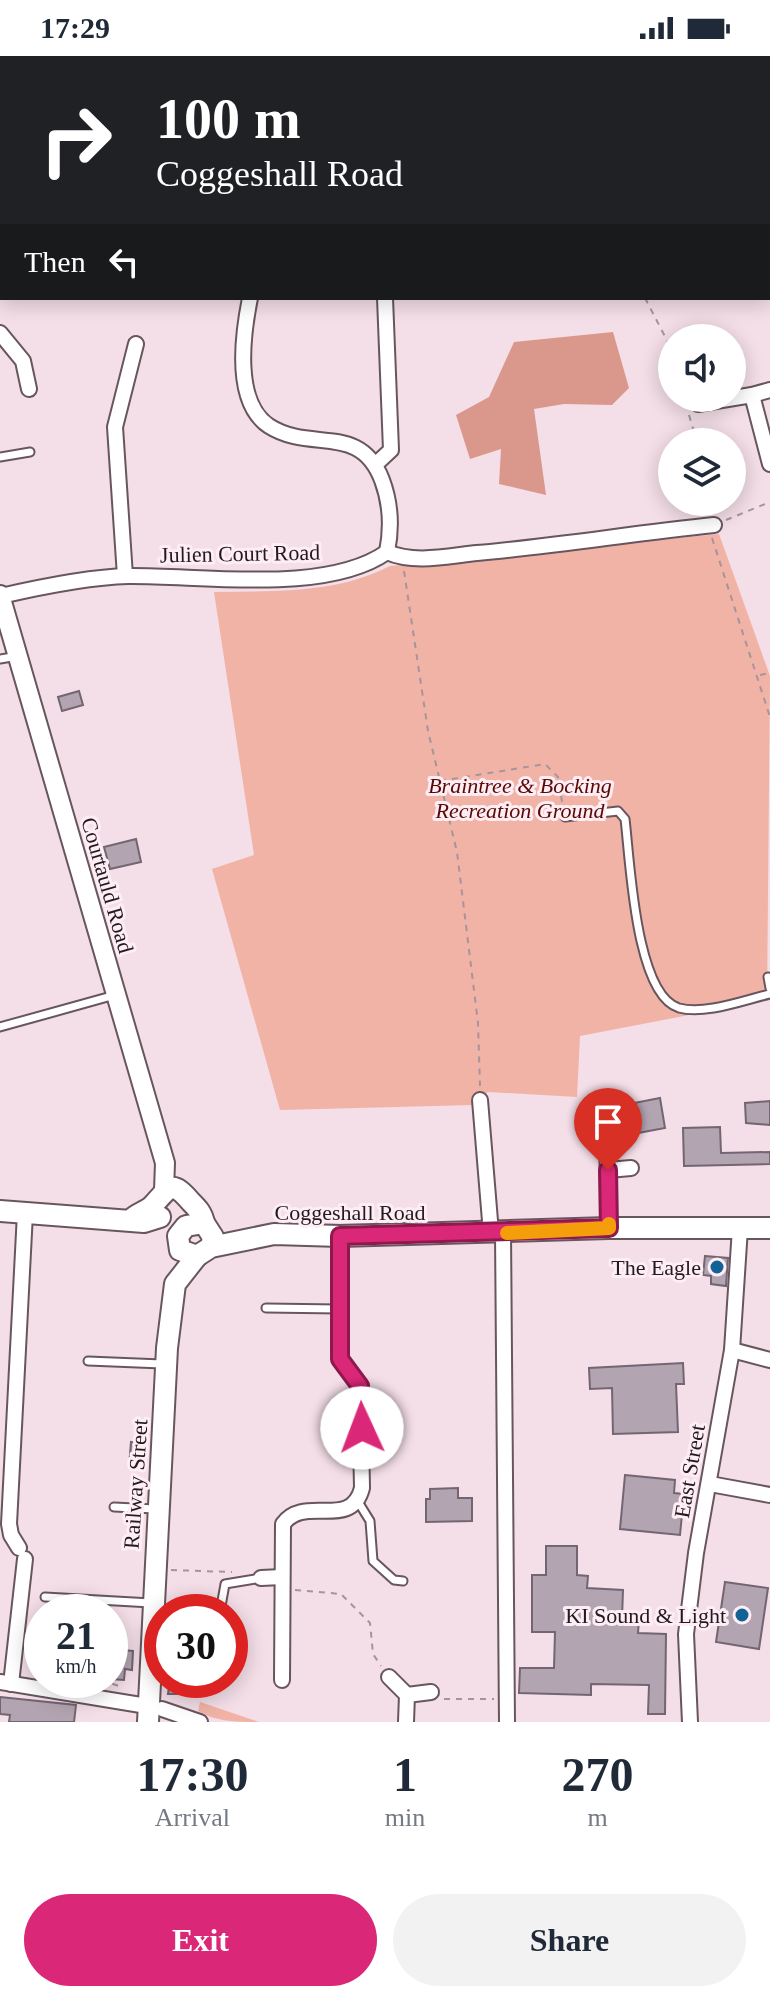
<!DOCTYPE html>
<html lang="en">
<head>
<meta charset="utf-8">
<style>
  :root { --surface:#fff; --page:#f2f2f3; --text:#1f2937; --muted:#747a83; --accent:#db2777 }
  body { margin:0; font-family:Georgia,serif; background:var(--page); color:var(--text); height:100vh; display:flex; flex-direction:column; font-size:30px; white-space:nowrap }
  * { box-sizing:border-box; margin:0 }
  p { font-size:26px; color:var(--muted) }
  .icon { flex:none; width:44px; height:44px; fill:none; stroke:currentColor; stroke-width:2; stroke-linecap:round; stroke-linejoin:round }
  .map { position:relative; height:1666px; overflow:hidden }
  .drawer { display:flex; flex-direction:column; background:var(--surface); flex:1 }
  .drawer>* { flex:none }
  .top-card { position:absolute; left:0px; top:0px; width:770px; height:244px; box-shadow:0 4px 20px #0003; background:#202124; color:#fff; overflow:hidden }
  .controls { position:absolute; left:658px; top:268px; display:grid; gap:16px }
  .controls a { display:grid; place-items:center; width:88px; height:88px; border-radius:50%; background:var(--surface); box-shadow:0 4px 20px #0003; font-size:40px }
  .speed { position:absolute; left:24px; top:1538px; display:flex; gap:16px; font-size:40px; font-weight:700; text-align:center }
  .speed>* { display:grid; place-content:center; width:104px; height:104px; border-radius:50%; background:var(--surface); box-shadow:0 4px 20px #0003; line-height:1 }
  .speed small { font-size:20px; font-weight:400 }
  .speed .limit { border:12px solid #d22; background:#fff; color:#111 }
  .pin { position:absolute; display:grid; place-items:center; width:68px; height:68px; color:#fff; margin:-82px -34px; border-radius:50% 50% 50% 0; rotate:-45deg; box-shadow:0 0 8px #0007 }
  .pin .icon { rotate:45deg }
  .me { position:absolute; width:88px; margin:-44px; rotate:358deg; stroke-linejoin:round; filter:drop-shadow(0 0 6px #0008) }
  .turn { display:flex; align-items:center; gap:28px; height:168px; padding:0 24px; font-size:36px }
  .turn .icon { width:104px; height:104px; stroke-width:2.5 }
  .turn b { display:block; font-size:56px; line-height:68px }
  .then { display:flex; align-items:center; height:76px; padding:0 24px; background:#0003; gap:16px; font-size:30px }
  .eta { display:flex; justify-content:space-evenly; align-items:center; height:136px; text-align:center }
  .eta b { font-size:48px; font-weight:700; line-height:56px }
  .button { display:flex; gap:16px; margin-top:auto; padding:16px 24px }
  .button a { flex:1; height:92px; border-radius:48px; background:var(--accent); color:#fff; font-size:32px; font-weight:700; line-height:92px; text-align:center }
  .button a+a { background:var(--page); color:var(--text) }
  .status { display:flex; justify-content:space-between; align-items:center; height:56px; padding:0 40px; background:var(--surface); direction:ltr }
  .status svg { height:22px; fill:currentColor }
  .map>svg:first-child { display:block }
</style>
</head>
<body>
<div class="status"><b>17:29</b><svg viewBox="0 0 49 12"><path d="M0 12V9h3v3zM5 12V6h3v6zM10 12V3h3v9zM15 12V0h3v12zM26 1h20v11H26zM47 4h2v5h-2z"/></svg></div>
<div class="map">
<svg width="770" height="1666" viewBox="0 0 770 1666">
  <rect width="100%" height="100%" fill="#f4dee8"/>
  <g fill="#f1b3a6">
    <path d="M719 478 770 620 767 944 580 980 577 1041 488 1036 473 1049 280 1054 212 813 254 799 214 536C273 535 336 538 390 510Z"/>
    <path d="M200 1646 259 1666C237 1666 217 1666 198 1655Z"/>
  </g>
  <g fill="#d9988b">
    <polygon points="451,0 770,0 770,59 768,2"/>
    <polygon points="613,276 629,332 612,349 564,348 534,353 546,439 499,428 501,393 470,403 456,359 489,341 514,286"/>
  </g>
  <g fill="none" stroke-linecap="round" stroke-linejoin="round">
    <g stroke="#b79ed3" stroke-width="24">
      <polyline points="724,0 728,2"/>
      <polyline points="768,5 770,3"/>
    </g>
  </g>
  <g fill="#b3a4b2" stroke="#736572" stroke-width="2">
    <polygon points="79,635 83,649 62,655 58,641"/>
    <polygon points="136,783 141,806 110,813 104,791"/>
    <polygon points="660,1042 665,1072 638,1077 634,1047"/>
    <polygon points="770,1045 770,1069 746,1067 745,1047"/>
    <polygon points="720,1071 721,1097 770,1096 770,1108 684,1110 683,1072"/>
    <polygon points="705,1200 728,1202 726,1230 711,1228 711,1220 703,1219"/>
    <polygon points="683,1307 684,1328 676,1328 678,1376 613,1378 612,1332 590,1333 589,1312"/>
    <polygon points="131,1386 145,1388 143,1412 129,1411"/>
    <polygon points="625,1419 675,1424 674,1437 684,1438 680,1479 620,1473"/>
    <polygon points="458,1432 458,1442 472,1442 472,1465 426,1466 426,1443 430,1443 430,1433"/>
    <polygon points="546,1490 577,1490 577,1519 588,1520 587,1532 623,1534 622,1563 639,1564 638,1577 666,1578 665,1658 648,1658 649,1629 591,1628 591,1639 519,1637 520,1612 554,1612 555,1576 532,1576 532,1519 546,1519"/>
    <polygon points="725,1526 768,1532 759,1593 716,1586"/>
    <polygon points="110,1593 133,1595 132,1614 125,1613 124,1624 110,1623"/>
    <polygon points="170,1624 195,1624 194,1638 168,1638"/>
    <polygon points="0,1641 76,1649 74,1666 9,1666 10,1659 0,1658"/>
  </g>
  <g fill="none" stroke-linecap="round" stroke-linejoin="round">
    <g stroke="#68565f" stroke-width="11">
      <g id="service">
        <polyline points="21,0 25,2"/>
        <polyline points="94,0 98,2"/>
        <polyline points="768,223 770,221"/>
        <polyline points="0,401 30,396"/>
        <polyline points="0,603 18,600"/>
        <path d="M565 761 618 755 625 763C630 802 635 939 679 952 705 959 744 944 770 938"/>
        <polyline points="768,921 770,932"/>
        <polyline points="0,971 115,939"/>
        <polyline points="266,1252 339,1253"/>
        <polyline points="88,1305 162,1308"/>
        <polyline points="357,1444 370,1465 373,1505 394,1524 403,1525"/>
        <polyline points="114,1451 155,1453"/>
        <polyline points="45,1541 151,1547"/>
        <polyline points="220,1556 225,1528 261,1522"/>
      </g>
    </g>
    <g stroke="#68565f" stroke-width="18">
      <g id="minor">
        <polyline points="188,2 188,0"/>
        <polyline points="315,2 316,0"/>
        <path d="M250 242C243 277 233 346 269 370 311 397 360 366 382 424 391 448 392 471 387 496"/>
        <polyline points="0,277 23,305 29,333"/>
        <polyline points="752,339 770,334"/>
        <polyline points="698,348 752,339 770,408"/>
        <polyline points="376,408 391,394 385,242"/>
        <path d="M387 496C414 508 448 500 477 497 557 490 635 477 714 469"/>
        <polyline points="125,520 115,371 136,288"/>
        <path d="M1 540C40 531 87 521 128 520 202 519 326 539 387 496"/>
        <polyline points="480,1044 491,1177"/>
        <polyline points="607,1086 609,1172"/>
        <polyline points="608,1114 631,1112"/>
        <polyline points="503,1177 507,1666"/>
        <polyline points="732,1294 770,1304"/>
        <polyline points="710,1428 770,1439"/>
        <polyline points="19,1492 11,1479 9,1468 25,1157"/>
        <polyline points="261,1522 282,1521"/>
        <polyline points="389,1621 407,1639 406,1666"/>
        <path d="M282 1624 283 1468C304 1438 351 1475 362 1432L360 1330 340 1303V1180"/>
        <polyline points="0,1626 147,1650"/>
        <polyline points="11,1628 25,1503"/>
        <polyline points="407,1639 431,1636"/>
        <polyline points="162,1653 200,1666"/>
        <polyline points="690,1666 686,1578 696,1497 732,1294 740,1172"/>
      </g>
    </g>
    <g stroke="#68565f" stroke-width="22">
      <g id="tertiary">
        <polyline points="36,2 38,0"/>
        <polyline points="0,72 2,68"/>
        <polyline points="0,539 165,1107 164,1134"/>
      </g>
    </g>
    <g stroke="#68565f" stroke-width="24">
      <g id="secondary">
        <polyline points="0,1155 144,1166 160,1161"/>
        <path d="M132 1163C138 1157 148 1155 153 1149 170 1131 171 1123 191 1146 198 1153 202 1157 204 1167"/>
        <polyline points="211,1191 213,1181 204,1167 186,1170 178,1180 180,1194 197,1200 211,1191 274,1178 340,1180 609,1172 770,1172"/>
        <polyline points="148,1666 167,1292 175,1228 197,1200"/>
      </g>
    </g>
    <g stroke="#a5949c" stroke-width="2" stroke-dasharray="6 6" stroke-linecap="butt">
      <polyline points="389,0 389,2"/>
      <polyline points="423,0 426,2"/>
      <polyline points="707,0 709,2"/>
      <polyline points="631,2 631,0"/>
      <polyline points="768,19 770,17"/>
      <polyline points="768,87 770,87"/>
      <polyline points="645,242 672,294"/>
      <polyline points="689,359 697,386"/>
      <polyline points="709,446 711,457"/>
      <polyline points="726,464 770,446"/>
      <polyline points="712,482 770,661"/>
      <polyline points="404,515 428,675 457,796 478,967 480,1030"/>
      <polyline points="760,619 770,617"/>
      <polyline points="440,725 545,708 558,721 563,752"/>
      <polyline points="171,1514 232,1516"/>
      <polyline points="295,1534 341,1538 370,1567 373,1598 381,1610"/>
      <polyline points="28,1598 42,1603"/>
      <polyline points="101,1624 119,1630"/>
      <polyline points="444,1643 494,1643"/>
    </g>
    <use href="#service" stroke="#fff" stroke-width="7"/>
    <use href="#minor" stroke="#fff" stroke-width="14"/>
    <use href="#tertiary" stroke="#fff" stroke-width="18"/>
    <use href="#secondary" stroke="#fff" stroke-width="20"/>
  </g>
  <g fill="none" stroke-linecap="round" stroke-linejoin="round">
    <g stroke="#8e194d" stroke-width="20">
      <polyline id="route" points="362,1372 360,1330 340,1303 340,1180 609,1172 608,1114"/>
    </g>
    <use href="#route" stroke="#db2777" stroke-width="14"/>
    <polyline stroke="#f59e0b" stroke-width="14" points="507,1177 609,1172 609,1168"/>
  </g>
  <g fill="#116395" stroke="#feedf5" stroke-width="3">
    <circle cx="717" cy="1211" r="8"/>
    <circle cx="742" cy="1559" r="8"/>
  </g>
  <g text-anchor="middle" stroke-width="6" stroke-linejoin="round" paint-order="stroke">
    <g font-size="22" fill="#221b1e" stroke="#feedf5">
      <text transform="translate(240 497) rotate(-1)" y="8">Julien Court Road</text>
      <text transform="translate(108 829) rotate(74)" y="8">Courtauld Road</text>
      <text x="350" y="1164">Coggeshall Road</text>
      <text transform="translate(689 1415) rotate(-80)" y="8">East Street</text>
      <text transform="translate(135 1428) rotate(-86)" y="8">Railway Street</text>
    </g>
    <g font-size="22" font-style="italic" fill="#580a02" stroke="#feedf5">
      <text x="520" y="737">Braintree &amp; Bocking<tspan x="520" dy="25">Recreation Ground</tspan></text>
    </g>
    <g font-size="22" fill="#221b1e" stroke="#feedf5" text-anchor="end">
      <text x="701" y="1219">The Eagle</text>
      <text x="726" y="1567">KI Sound &amp; Light</text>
    </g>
  </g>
</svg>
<div class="controls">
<a><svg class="icon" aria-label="sound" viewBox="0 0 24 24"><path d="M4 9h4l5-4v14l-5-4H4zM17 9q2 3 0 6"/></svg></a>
<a><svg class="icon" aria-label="layers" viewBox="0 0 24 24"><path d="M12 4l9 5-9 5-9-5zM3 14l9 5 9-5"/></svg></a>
</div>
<div class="speed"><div>21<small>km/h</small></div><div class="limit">30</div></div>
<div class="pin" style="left:608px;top:1114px;background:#d93025"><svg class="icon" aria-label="arrive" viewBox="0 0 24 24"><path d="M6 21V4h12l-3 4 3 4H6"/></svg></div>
<svg class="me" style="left:362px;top:1372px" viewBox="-20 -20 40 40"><circle r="19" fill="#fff"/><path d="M0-13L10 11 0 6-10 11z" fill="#db2777"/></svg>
<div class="top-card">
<div class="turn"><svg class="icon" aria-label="right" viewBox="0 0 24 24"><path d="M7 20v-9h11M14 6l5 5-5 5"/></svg><div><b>100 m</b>Coggeshall Road</div></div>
<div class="then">Then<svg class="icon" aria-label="left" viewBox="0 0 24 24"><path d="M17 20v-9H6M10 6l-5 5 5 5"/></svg></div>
</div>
</div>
<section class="drawer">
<div class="eta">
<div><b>17:30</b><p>Arrival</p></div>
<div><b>1</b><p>min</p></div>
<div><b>270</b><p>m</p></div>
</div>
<div class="button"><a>Exit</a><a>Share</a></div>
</section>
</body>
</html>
